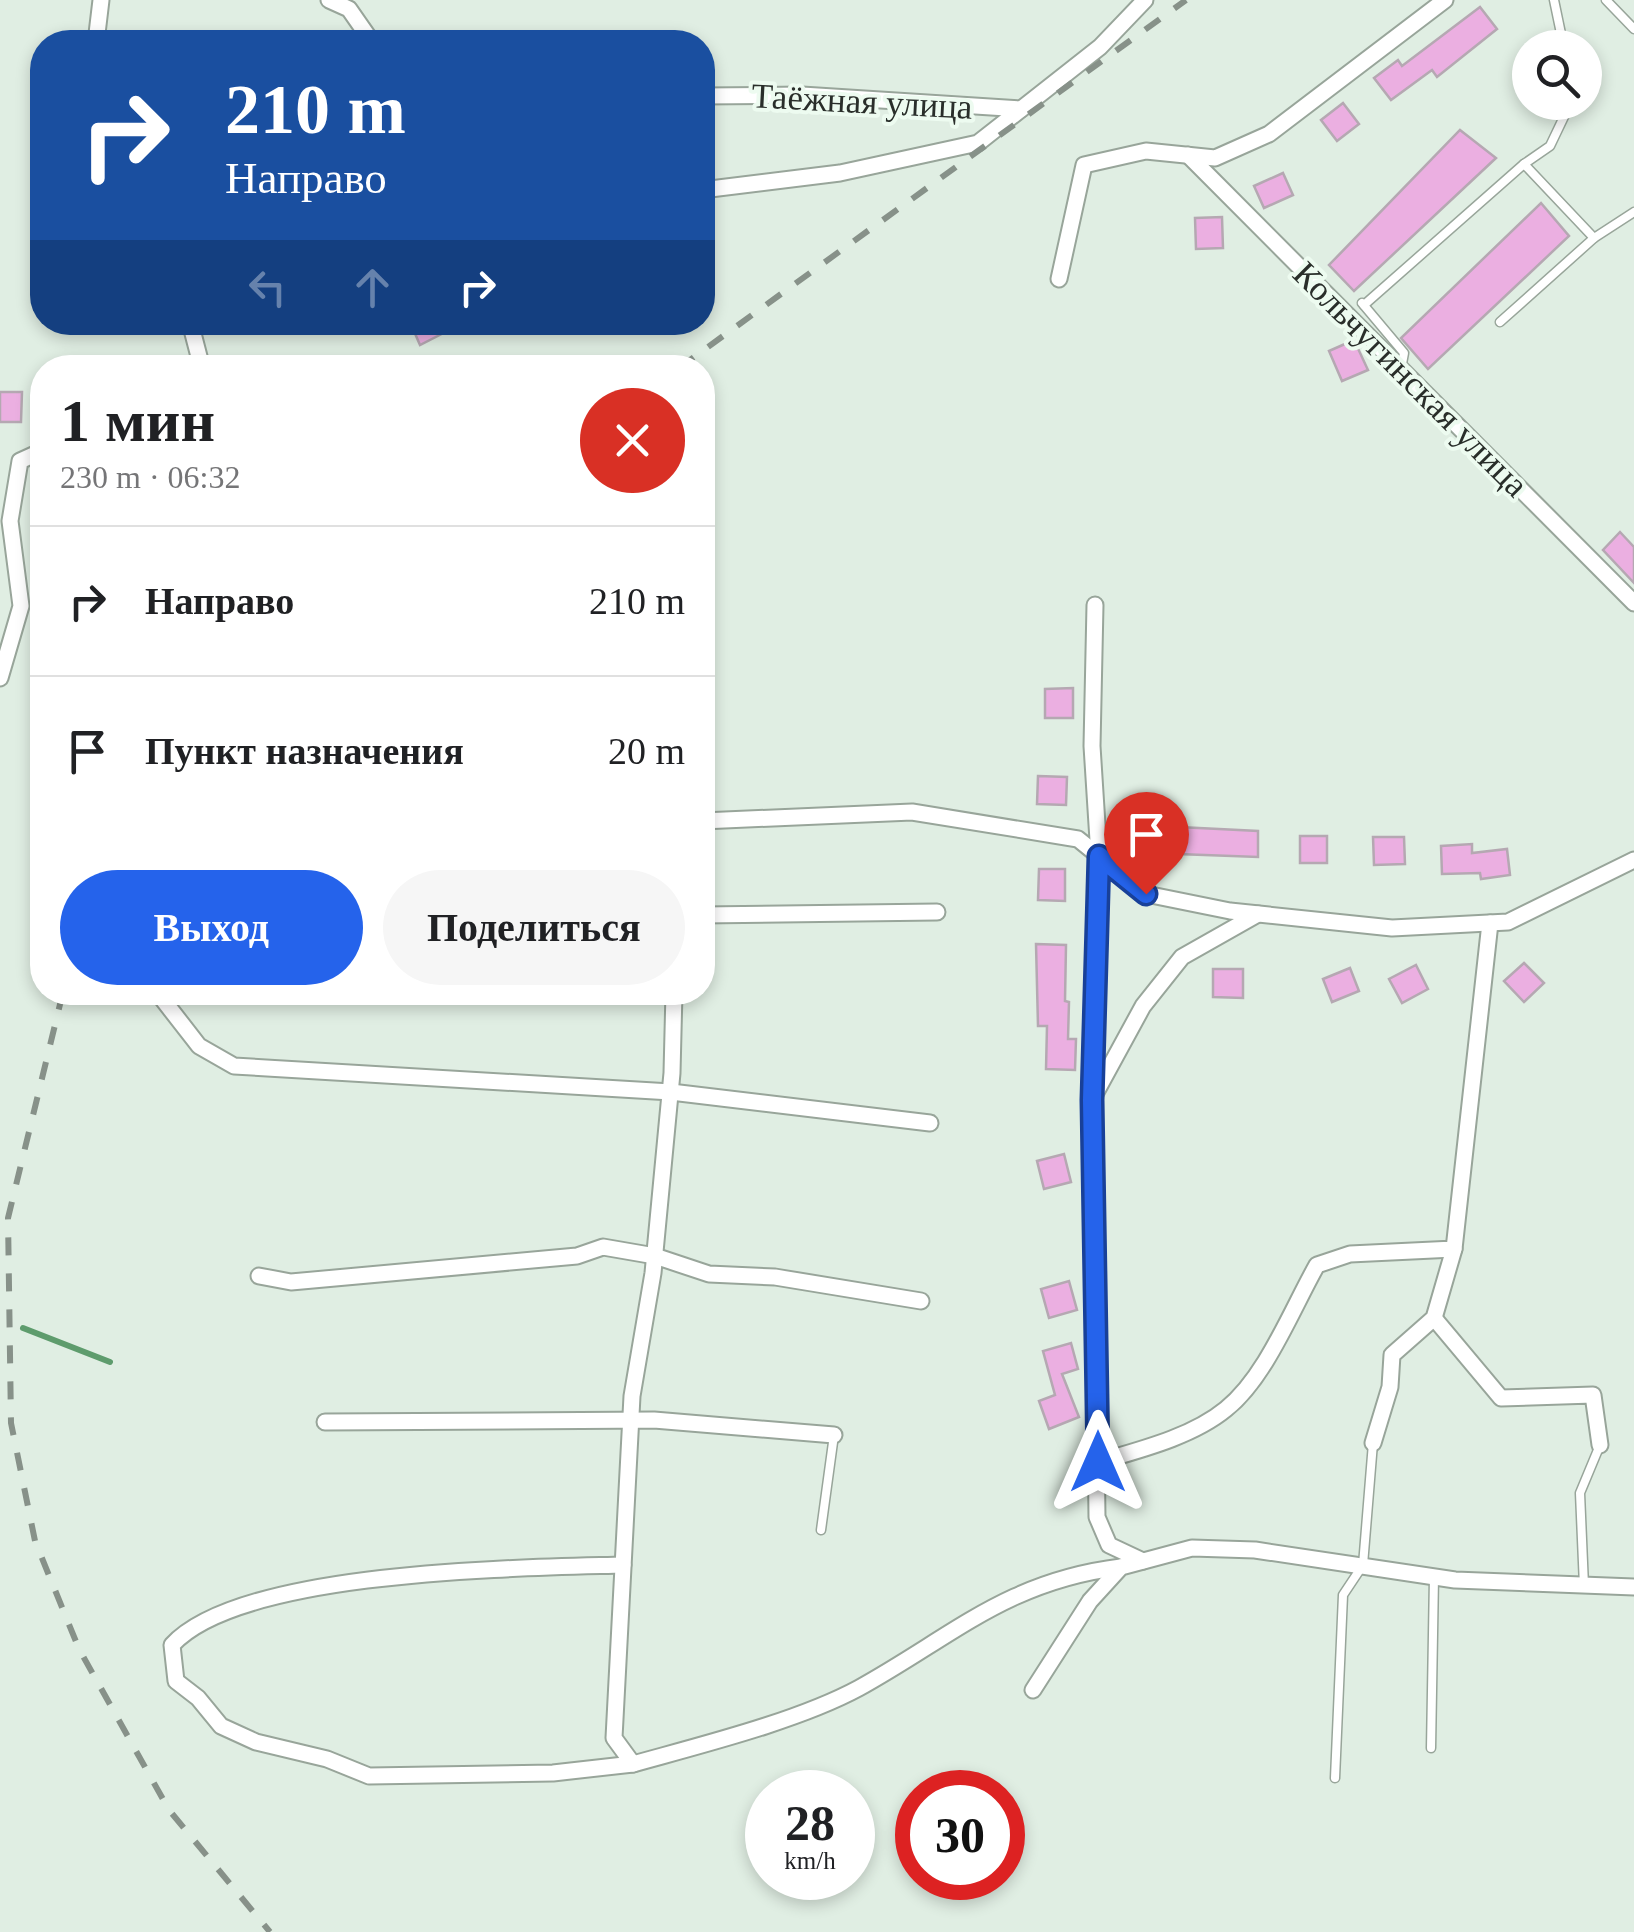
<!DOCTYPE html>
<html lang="ru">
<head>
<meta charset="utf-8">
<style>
  :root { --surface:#fff; --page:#f6f6f6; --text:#202124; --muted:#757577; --line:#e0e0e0; --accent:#2563eb }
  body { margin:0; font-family:"Times New Roman",serif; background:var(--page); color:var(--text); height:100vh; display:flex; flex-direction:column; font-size:38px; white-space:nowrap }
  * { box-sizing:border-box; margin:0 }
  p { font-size:32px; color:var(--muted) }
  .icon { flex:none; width:55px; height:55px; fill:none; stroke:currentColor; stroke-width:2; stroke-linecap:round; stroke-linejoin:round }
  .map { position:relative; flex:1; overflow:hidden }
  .side { position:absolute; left:30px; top:355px; width:685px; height:650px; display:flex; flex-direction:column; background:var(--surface); border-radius:40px; box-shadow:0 5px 15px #0003 }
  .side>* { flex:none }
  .hud { position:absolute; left:30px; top:30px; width:685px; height:305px; border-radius:40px; box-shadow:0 5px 15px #0003; background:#1a4fa0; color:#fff; overflow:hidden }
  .tools { position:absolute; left:1512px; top:30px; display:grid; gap:20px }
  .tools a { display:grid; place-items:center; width:90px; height:90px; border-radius:50%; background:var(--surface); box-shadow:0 5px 15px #0003; font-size:50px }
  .speed { position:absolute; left:745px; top:1770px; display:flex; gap:20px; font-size:50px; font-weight:700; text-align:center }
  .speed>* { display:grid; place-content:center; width:130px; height:130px; border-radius:50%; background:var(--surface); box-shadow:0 5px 15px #0003; line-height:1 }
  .speed small { font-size:25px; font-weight:400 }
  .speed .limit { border:15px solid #d22; background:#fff; color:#111 }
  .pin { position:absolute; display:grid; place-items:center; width:85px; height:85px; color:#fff; margin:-102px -42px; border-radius:50% 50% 50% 0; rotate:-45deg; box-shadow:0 0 10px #0007 }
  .pin .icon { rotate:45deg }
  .me { position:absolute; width:110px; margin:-55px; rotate:0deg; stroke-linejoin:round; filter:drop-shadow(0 0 8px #0008) }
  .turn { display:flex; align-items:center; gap:35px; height:210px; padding:0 30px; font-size:45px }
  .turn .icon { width:130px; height:130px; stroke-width:2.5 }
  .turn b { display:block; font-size:70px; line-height:85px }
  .lanes { display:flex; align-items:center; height:95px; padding:0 30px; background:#0003; justify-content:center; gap:50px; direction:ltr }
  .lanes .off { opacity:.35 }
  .round { display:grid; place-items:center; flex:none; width:105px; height:105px; border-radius:52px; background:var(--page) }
  .headline { display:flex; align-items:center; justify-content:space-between; height:170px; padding:0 30px }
  h1 { font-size:60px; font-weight:600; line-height:75px }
  .action { display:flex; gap:20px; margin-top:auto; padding:20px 30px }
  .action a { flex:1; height:115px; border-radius:60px; background:var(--accent); color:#fff; font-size:40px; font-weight:600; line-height:115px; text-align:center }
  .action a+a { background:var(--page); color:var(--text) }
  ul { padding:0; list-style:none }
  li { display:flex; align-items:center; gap:30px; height:150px; padding:0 30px; border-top:2px solid var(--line) }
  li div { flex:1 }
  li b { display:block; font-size:38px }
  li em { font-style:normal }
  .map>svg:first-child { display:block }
</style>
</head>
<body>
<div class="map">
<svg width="1634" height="1932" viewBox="0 0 1634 1932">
  <rect width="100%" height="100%" fill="#e0eee3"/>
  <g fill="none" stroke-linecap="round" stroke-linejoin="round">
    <polyline stroke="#5e9c6d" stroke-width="6" points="23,1328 110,1362"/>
  </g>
  <g fill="#ebafe1" stroke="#b5a8b2" stroke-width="2.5">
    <polygon points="1480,7 1497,29 1437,77 1432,70 1391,100 1374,78 1398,60 1402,66"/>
    <polygon points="1343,103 1359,124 1337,141 1321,120"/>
    <polygon points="1460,130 1496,158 1354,291 1329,265"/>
    <polygon points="1283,173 1293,195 1264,208 1254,186"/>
    <polygon points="1541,203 1569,236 1428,369 1401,338"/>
    <polygon points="1222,217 1223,248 1196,249 1195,218"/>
    <polygon points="410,322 465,322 420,345"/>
    <polygon points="1354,340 1368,370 1342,381 1329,351"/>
    <polygon points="0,392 22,392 21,422 0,422"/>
    <polygon points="1620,532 1634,547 1634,583 1603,550"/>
    <polygon points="1073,688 1073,718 1045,718 1045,689"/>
    <polygon points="1038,776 1067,777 1066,805 1037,804"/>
    <polygon points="1179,827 1258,831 1258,857 1178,854"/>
    <rect x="1300" y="836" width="27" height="27"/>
    <polygon points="1373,837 1404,837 1405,864 1374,865"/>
    <polygon points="1472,844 1472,853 1507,849 1510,875 1481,879 1480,873 1442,874 1441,846"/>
    <polygon points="1039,869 1065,869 1065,901 1038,900"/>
    <polygon points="1036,944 1066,945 1065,1001 1069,1002 1068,1039 1076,1039 1075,1070 1046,1069 1047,1026 1038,1026"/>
    <polygon points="1524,963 1544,983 1524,1002 1504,981"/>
    <polygon points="1416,965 1428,989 1402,1003 1389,979"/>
    <polygon points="1350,968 1359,991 1332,1002 1323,979"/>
    <polygon points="1213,969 1243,969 1243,998 1213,997"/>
    <polygon points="1064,1154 1071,1182 1044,1189 1037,1161"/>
    <polygon points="1069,1281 1077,1310 1049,1318 1041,1289"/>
    <polygon points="1071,1343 1078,1369 1062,1374 1079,1417 1049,1429 1039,1401 1055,1395 1043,1351"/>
  </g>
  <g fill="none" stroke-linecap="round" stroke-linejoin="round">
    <g stroke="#98a59a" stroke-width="11">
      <g id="lane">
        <polyline points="1554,0 1564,48"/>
        <polyline points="1606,0 1634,29"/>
        <polyline points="1594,238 1634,212"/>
        <polyline points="1362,303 1404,353 1401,369"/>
        <polyline points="1364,305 1524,164"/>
        <polyline points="1500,322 1594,238 1524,164 1550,146 1571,102"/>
        <polyline points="821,1530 834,1435"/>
        <polyline points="1584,1586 1580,1493 1600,1445"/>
        <polyline points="1431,1748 1434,1577"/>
        <polyline points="1335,1778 1343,1595 1363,1565 1373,1443"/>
      </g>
    </g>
    <g stroke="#98a59a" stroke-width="19">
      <g id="street">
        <polyline points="329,0 349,9 372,42"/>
        <polyline points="96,42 101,0"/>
        <polyline points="702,96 802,95 1021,109"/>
        <polyline points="1188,155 1634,603"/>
        <polyline points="702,190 840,173 978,143 1100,47 1145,0"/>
        <polyline points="1059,279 1084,165 1146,151 1215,158 1269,134 1445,0"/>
        <polyline points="190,322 202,368"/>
        <polyline points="1095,605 1092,746 1099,856 1098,956 1092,1100 1097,1517 1109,1545 1143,1561"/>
        <polyline points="0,678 21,606 10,521 20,461 42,451"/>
        <polyline points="702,821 912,812 1078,839 1146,894 1230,911 1392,928 1508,922 1634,860"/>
        <polyline points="702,915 937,912"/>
        <polyline points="157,992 199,1046 234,1066 671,1092 930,1123"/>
        <path d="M674 992 672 1073 653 1273 632 1396 614 1738 633 1764C701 1745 798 1721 859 1688 953 1636 1007 1581 1121 1567"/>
        <polyline points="1094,1096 1143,1006 1182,957 1258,914"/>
        <polyline points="259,1276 291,1282 577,1256 603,1247 655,1256 709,1274 775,1277 921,1301"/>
        <polyline points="1434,1318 1501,1398 1593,1395 1600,1445"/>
        <polyline points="325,1422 654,1420 834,1435"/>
        <polyline points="1373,1443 1390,1387 1392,1355 1434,1318 1454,1249"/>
        <path d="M1098 1462C1139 1450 1192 1437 1226 1409 1266 1377 1292 1309 1317 1265L1350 1254 1454 1249 1490 923"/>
        <path d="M623 1565C520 1568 241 1570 172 1645L176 1681 198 1698 221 1726 256 1742 327 1759 369 1776 553 1773 633 1764"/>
        <polyline points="1033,1690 1090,1601 1121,1567 1192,1548 1255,1550 1455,1580 1634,1587"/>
      </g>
    </g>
    <use href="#lane" stroke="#fff" stroke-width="8"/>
    <use href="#street" stroke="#fff" stroke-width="15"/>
    <g stroke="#879189" stroke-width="6" stroke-dasharray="18 18" stroke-linecap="butt">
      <polyline points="679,368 1186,0"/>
      <polyline points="63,992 8,1218 11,1423 35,1541 79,1649 169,1810 270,1932"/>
    </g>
  </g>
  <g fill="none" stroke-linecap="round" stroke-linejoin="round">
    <g stroke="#184099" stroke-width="25">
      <polyline id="route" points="1098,1462 1092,1100 1099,856 1146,894"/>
    </g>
    <use href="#route" stroke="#2563eb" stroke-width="18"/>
  </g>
  <g text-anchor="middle" stroke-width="8" stroke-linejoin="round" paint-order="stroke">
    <g font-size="35" fill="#292e2a" stroke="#edfbf0">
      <text transform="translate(862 101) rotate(3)" y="12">Таёжная улица</text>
      <text transform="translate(1411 379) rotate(45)" y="12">Кольчугинская улица</text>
    </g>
  </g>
</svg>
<div class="tools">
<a><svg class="icon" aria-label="search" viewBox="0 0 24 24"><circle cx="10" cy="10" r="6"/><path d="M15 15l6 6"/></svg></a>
</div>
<div class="speed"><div>28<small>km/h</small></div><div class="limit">30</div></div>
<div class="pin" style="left:1146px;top:894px;background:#d93025"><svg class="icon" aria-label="arrive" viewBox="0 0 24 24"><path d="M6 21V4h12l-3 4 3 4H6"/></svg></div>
<svg class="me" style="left:1098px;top:1462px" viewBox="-20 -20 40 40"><path d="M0-17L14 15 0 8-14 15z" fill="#2563eb" stroke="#fff" stroke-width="4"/></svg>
<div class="hud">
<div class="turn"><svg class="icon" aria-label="right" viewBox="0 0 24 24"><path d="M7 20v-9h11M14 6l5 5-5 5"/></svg><div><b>210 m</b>Направо</div></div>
<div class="lanes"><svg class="icon off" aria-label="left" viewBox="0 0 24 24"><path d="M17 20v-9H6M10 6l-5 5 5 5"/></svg><svg class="icon off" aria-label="ahead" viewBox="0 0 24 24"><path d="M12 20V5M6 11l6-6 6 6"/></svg><svg class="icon" aria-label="right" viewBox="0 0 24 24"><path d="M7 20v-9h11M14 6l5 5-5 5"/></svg></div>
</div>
<section class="side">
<div class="headline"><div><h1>1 мин</h1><p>230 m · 06:32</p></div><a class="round" style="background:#d93025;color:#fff"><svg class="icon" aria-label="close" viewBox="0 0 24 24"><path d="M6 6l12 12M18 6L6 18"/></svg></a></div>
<ul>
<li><svg class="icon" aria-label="right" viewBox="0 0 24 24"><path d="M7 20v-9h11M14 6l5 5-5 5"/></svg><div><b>Направо</b></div><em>210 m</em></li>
<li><svg class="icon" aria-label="arrive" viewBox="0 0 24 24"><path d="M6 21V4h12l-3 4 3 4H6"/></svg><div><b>Пункт назначения</b></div><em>20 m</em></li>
</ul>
<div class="action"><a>Выход</a><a>Поделиться</a></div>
</section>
</div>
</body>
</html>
